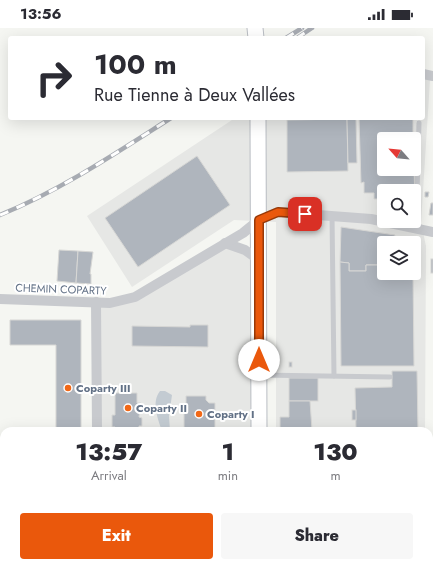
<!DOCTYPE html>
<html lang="en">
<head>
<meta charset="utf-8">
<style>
  :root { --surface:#fff; --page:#f7f7f7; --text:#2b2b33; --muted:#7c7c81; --accent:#ea580c }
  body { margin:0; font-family:Jost,sans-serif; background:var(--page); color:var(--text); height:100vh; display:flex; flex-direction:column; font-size:15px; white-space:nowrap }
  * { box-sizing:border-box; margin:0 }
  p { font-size:13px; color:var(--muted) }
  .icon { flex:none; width:22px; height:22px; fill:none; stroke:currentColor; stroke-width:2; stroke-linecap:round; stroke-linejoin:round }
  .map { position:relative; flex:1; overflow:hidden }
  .panel { position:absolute; left:0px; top:399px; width:433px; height:140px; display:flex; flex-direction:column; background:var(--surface); border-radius:12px 12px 0 0; box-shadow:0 4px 16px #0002 }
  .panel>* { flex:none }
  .banner { position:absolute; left:8px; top:8px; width:417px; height:84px; border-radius:4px; box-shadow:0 4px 16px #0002; background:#fff; color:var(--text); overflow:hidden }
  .needle { width:26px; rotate:297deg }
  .tools { position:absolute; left:377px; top:104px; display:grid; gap:8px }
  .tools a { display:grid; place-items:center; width:44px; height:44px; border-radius:4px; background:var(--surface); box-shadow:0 4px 16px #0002; font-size:20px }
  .pin { position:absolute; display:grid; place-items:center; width:34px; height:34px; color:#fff; margin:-17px; border-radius:8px; box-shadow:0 2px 6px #0006 }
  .me { position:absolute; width:44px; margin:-22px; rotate:0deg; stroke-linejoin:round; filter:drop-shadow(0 0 3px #0008) }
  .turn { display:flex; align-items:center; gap:14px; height:84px; padding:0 20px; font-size:18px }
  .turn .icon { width:52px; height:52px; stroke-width:2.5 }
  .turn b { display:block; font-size:28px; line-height:34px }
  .eta { display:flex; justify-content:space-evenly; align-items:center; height:68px; text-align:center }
  .eta b { font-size:24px; font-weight:800; line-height:28px }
  .action { display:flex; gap:8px; margin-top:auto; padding:8px 20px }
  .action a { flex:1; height:46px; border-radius:4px; background:var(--accent); color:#fff; font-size:16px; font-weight:800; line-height:46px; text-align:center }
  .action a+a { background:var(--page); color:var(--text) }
  .status { display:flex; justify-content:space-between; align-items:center; height:28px; padding:0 20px; background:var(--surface); direction:ltr }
  .status svg { height:11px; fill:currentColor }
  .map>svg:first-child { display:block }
</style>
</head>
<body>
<div class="status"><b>13:56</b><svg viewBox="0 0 49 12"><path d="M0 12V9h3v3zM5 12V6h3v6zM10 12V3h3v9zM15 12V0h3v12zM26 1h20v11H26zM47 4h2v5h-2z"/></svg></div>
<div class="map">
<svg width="433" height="539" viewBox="0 0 433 539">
  <rect width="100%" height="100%" fill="#f5f6f2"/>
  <g fill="#e6e7e5" fill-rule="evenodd">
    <path d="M423 51 430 52 421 195 426 218 425 403H276V194L234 192 132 259 87 188 235 90H423ZM384 111H414V141H384ZM384 163H414V193H384ZM384 215H414V245H384Z"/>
    <polygon points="225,215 259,232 251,403 96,403 96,274 135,269"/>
    <polygon points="429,505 433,505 433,539 269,539 269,535 429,535"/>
  </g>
  <g fill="#d5ded3">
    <polygon points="0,504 4,506 4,535 234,535 235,539 0,539"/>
    <polygon points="429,505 433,505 433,539 425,539 420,535 429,535"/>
    <polygon points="271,535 323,535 325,539 271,539"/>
    <polygon points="354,535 382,535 373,539 356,539"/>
    <polygon points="389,535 399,535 404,539 380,539"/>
  </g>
  <path fill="#c3cbd2" d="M160 363H165L172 367 169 388 170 403H162C158 391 151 374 160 363Z"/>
  <g fill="#afb5bd" stroke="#d7d7d5">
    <polygon points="359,90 413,90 413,111 384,111 384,141 414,141 415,170 414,163 384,163 384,171 374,171 374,165 364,165 364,154 361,155"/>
    <polygon points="347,91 348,143 287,144 287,92"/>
    <polygon points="347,91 356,91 357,135 348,135"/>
    <polygon points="197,128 230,177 138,239 105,190"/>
    <polygon points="425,164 429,164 428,169 425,169"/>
    <polygon points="431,175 433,175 433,187 429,187"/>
    <polygon points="341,199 395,207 393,215 384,215 384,237 366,237 366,243 349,243 349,235 340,234"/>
    <polygon points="59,222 78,223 76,255 57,253"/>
    <polygon points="78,223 93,224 90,246 91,246 91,256 76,255"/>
    <rect x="431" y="231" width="2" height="14"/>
    <polygon points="340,234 349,235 349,243 366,243 366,237 384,237 384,245 413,245 414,338 341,338"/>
    <polygon points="10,292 81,292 81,403 56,403 56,317 10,317"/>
    <polygon points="190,297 208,297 208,319 132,318 132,298 190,299"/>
    <rect x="289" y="334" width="3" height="5"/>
    <polygon points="392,343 417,343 418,403 356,403 355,360 392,359"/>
    <rect x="289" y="350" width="29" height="23"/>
    <polygon points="115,365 137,365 137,375 141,375 139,389 142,390 142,398 139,398 139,403 115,403 115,399 112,399 112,387 115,387"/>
    <polygon points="186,368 206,368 206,372 209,375 215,375 215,403 186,403 186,400 184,400 184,383 186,383"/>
    <polygon points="289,373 310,373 312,402 280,402 280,389 289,389"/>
    <rect x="352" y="382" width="4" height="10"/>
    <polygon points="0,459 4,461 1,474 0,473"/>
    <polygon points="337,535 354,535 356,539 338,539"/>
  </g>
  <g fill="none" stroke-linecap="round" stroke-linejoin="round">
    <g stroke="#b9bdc3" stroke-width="17">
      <g id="secondary">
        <polyline points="255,0 256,10"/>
        <polyline points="258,90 259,403"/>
        <polyline points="259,539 259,535"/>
      </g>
    </g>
    <g stroke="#c8cace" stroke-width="5">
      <polyline points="332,187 334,348"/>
      <polyline points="416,200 419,95"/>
      <polyline points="259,347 390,349"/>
      <polyline points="327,535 329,539"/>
      <polyline points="405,535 412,539"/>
    </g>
    <g stroke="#c8cace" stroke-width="10">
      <polyline points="423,46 433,48"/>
      <polyline points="225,215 245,222 259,232"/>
      <polyline points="0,271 110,275 135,269 243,205 259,192 278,184 371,191 433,204"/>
      <polyline points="96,274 97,403"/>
      <polyline points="0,493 4,495"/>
      <polyline points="429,496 433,498"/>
    </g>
    <use href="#secondary" stroke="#fff" stroke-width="15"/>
    <g stroke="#a7abb2" stroke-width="4.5">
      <g id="rail">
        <polyline points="286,10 302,0"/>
        <polyline points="297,10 312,0"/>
        <path d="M0 187C61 162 116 125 171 90"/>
      </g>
    </g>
    <use href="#rail" stroke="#fff" stroke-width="3" stroke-dasharray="9" stroke-linecap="butt"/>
  </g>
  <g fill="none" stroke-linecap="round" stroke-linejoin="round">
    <g stroke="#983908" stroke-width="10">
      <polyline id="route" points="259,332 259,192 278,184 305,186"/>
    </g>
    <use href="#route" stroke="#ea580c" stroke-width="7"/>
  </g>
  <g fill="#f16716" stroke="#fff" stroke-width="1.5">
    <circle cx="68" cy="360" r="4"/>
    <circle cx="128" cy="380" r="4"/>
    <circle cx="199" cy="386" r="4"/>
  </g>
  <g text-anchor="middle" stroke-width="4" stroke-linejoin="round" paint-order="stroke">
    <g font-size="11" fill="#627186" stroke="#fff">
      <text transform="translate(61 261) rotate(2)" y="4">CHEMIN COPARTY</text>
    </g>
    <g font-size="11" font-weight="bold" fill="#627186" stroke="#fff" text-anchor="start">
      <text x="76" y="364">Coparty III</text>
      <text x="136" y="384">Coparty II</text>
      <text x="207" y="390">Coparty I</text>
    </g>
  </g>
</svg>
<div class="tools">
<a><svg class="needle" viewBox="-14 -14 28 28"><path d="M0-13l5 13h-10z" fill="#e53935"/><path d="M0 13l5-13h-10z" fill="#7c7c81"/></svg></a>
<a><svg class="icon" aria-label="search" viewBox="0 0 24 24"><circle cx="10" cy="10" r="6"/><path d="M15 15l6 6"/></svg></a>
<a><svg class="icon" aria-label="layers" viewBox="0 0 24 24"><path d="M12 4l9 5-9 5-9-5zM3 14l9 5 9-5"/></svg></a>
</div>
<div class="pin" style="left:305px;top:186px;background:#d93025"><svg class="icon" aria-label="arrive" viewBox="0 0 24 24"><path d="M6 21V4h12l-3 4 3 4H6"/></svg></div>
<svg class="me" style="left:259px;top:332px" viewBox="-20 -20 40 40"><circle r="19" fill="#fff"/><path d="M0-13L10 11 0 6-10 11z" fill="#ea580c"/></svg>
<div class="banner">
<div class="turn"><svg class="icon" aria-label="right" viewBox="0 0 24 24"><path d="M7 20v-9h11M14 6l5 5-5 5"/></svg><div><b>100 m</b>Rue Tienne à Deux Vallées</div></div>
</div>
<section class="panel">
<div class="eta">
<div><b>13:57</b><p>Arrival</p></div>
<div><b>1</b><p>min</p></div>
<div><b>130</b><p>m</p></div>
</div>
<div class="action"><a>Exit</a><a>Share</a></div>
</section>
</div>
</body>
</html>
